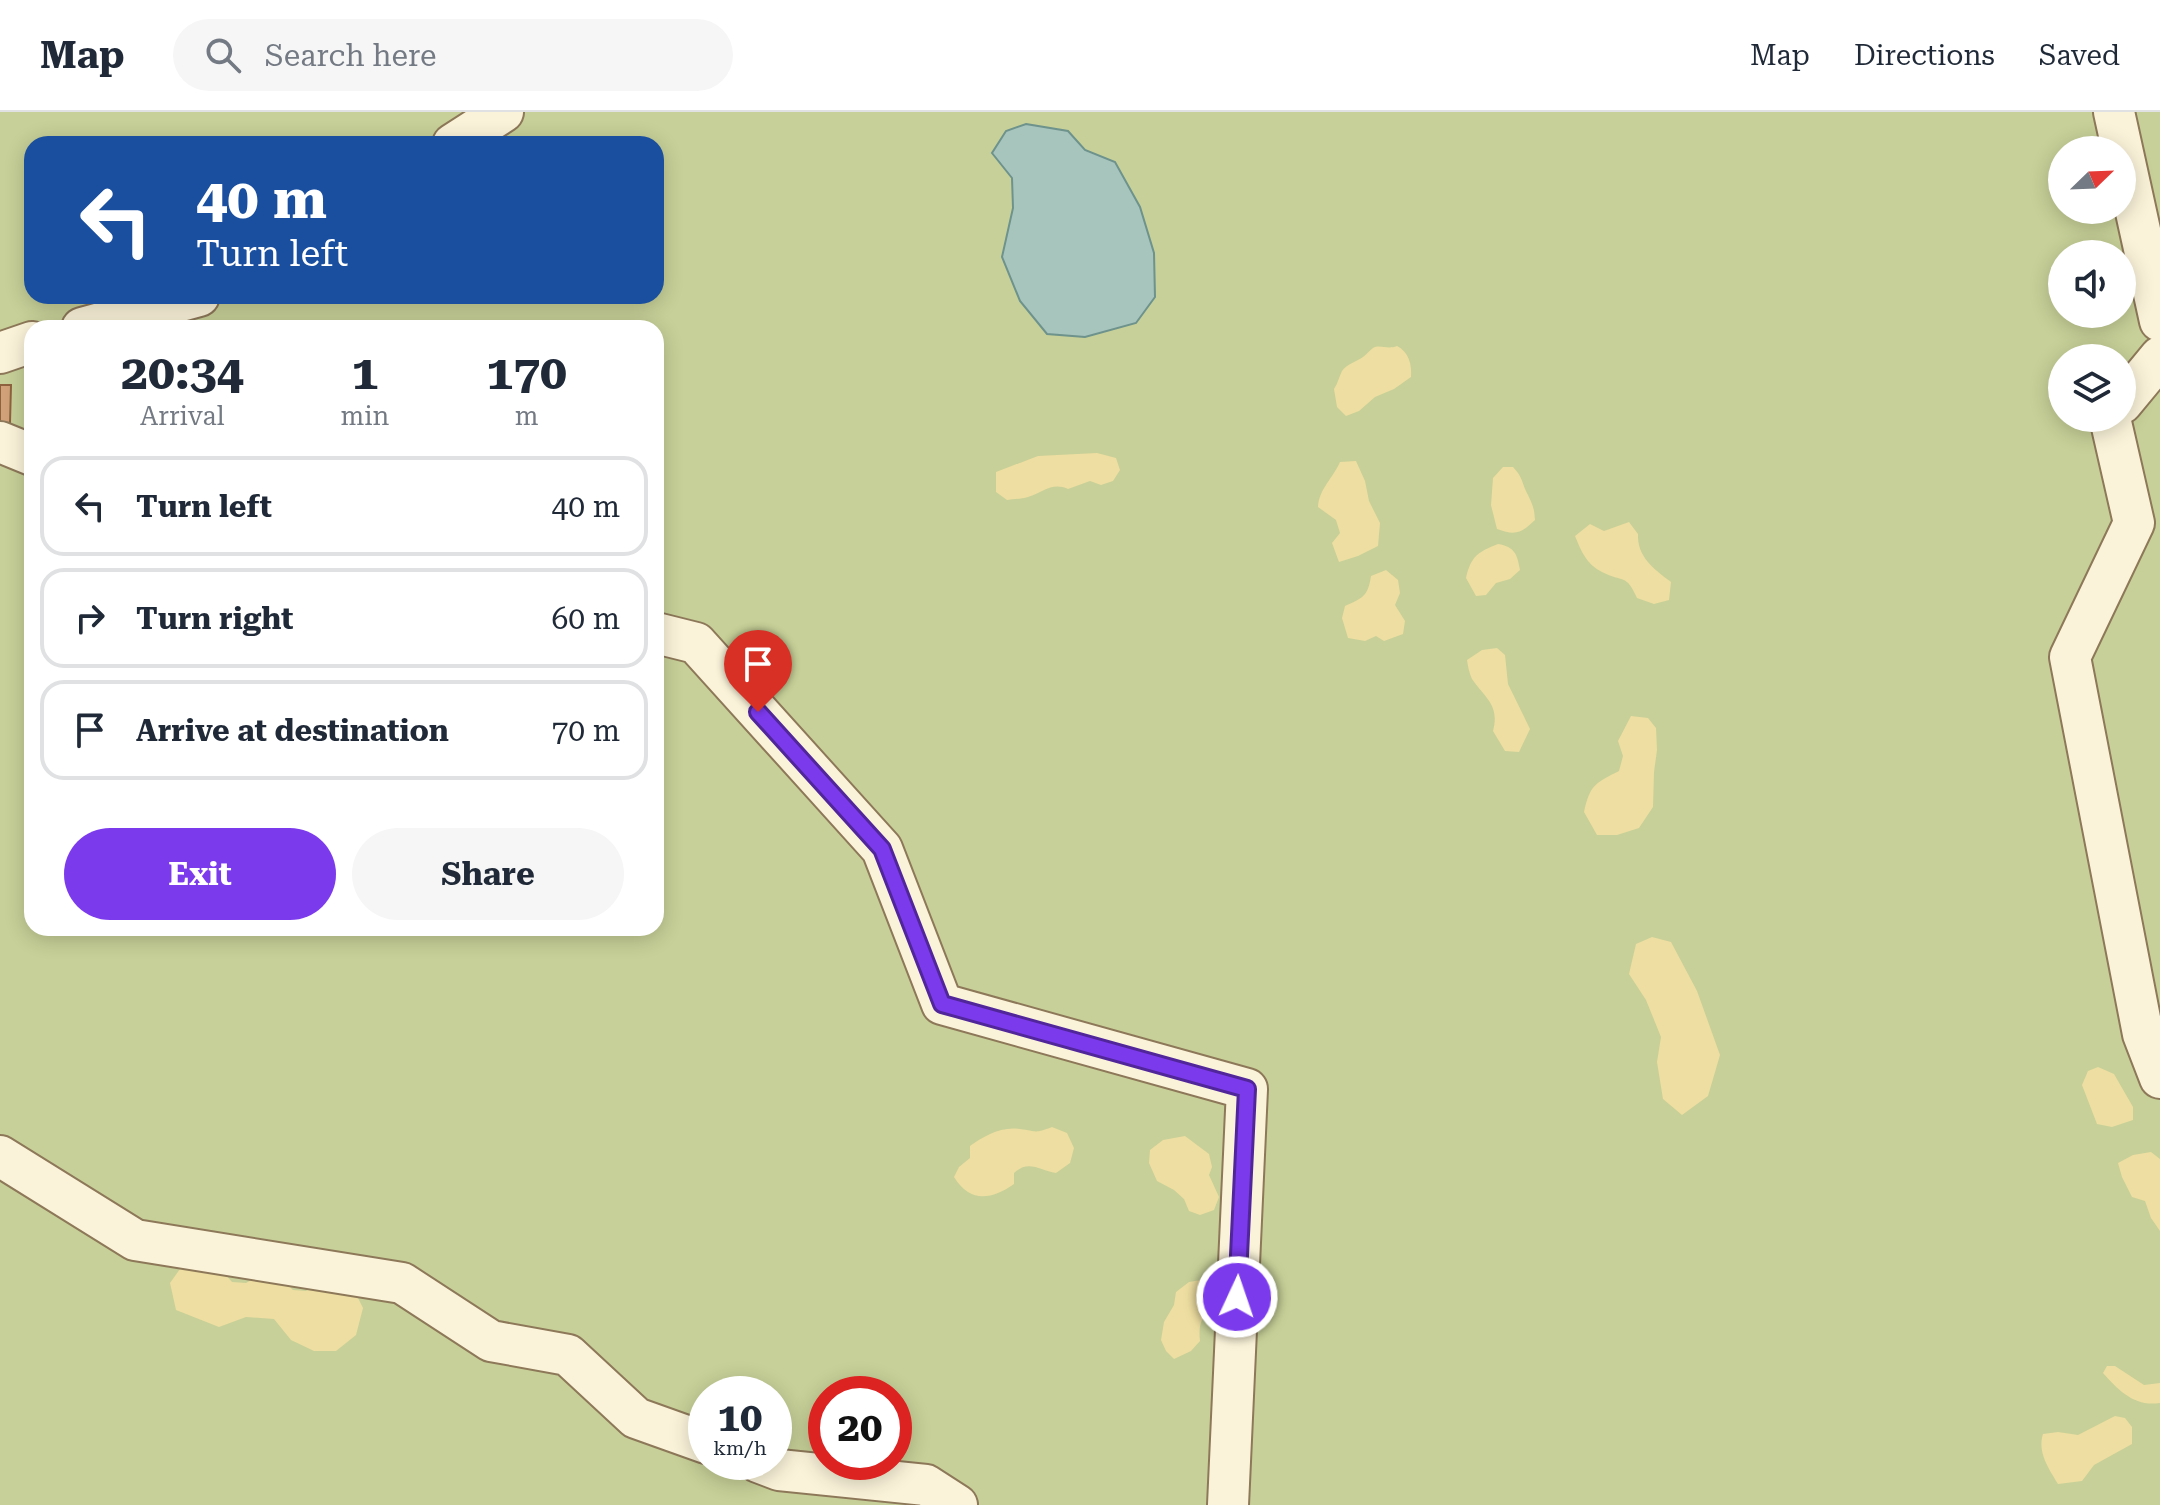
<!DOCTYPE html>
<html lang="en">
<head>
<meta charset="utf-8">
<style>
  :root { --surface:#fff; --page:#f6f6f7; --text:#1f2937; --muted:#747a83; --line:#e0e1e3; --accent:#7c3aed }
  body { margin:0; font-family:"Roboto Serif",serif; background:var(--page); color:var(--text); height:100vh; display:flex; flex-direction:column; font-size:30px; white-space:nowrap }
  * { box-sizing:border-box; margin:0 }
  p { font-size:26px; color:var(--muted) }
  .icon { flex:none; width:44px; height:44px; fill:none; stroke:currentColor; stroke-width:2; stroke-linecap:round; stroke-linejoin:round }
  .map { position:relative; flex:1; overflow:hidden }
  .panel { position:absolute; left:24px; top:208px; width:640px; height:616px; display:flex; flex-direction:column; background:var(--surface); border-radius:24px; box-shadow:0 4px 20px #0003 }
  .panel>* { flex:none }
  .top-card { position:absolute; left:24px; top:24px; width:640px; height:168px; border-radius:24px; box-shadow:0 4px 20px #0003; background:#1a4fa0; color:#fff; overflow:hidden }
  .needle { width:52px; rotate:67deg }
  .fabs { position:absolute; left:2048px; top:24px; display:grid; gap:16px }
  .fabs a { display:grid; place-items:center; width:88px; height:88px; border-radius:50%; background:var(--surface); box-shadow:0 4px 20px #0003; font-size:40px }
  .speed { position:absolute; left:688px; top:1264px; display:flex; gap:16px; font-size:40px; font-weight:700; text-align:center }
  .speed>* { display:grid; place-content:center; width:104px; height:104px; border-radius:50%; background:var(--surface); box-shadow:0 4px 20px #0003; line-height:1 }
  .speed small { font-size:20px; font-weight:400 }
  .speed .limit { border:12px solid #d22; background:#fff; color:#111 }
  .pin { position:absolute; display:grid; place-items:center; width:68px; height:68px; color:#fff; margin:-82px -34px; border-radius:50% 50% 50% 0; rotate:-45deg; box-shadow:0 0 8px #0007 }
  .pin .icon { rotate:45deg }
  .me { position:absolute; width:88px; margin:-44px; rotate:3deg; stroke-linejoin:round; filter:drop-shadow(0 0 6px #0008) }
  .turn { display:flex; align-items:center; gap:28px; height:168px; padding:0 40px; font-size:36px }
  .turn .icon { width:104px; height:104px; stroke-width:2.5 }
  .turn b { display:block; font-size:56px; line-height:68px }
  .eta { display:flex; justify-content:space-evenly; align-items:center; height:136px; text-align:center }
  .eta b { font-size:48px; font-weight:700; line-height:56px }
  .cta { display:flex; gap:16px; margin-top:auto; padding:16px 40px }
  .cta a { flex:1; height:92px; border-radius:48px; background:var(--accent); color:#fff; font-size:32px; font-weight:700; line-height:92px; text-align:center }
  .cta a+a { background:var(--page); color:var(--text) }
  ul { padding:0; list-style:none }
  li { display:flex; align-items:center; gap:24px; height:100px; margin:0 16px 12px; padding:0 24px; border:4px solid var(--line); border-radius:24px }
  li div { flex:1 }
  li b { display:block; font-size:30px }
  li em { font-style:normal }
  header { display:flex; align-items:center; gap:48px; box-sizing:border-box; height:112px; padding:0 40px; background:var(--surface); border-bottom:2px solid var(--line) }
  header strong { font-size:38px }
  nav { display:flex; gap:44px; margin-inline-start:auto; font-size:28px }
  .search { width:560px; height:72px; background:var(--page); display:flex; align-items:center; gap:20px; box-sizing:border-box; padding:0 28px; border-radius:44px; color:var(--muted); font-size:30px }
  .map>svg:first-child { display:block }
</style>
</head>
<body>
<header>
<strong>Map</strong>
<div class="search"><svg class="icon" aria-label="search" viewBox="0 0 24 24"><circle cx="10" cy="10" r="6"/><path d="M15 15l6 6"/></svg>Search here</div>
<nav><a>Map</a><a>Directions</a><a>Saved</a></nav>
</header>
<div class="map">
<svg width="2160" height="1393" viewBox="0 0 2160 1393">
  <rect width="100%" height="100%" fill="#f1e6c5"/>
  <path fill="#c7d098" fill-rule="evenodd" d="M0 0H2160V1393H0ZM32 32H656V184H32ZM2062 38H2122V98H2062ZM2062 142H2122V202H2062ZM32 216H656V816H32ZM2062 246H2122V306H2062ZM706 1282H774V1350H706ZM826 1282H894V1350H826Z"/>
  <g fill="#eedea1">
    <path d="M1397 234C1409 240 1412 253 1411 265L1394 277 1375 285 1359 299 1346 304 1337 295 1334 277C1338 271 1339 265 1342 259 1347 252 1356 250 1363 245 1366 243 1370 238 1373 236 1380 232 1387 238 1397 234Z"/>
    <path d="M1097 341 1116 346 1120 358 1113 369 1101 373 1090 369 1068 377C1052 370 1044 380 1028 385 1022 387 1014 387 1007 388L996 380V360L1038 344Z"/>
    <path d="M1356 349 1365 369 1369 389 1380 411 1378 434 1358 444 1339 450 1332 431 1340 421 1336 408 1318 395C1319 377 1333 366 1340 350Z"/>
    <path d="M1503 355H1513C1524 367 1521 370 1528 383 1533 394 1534 395 1535 408 1521 421 1516 424 1497 417L1491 393 1493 366Z"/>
    <path d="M1629 410 1638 422C1637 445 1654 457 1671 470L1669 488 1654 492 1637 486C1626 461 1623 471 1602 460 1587 453 1581 439 1575 424L1590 412 1604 419Z"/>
    <path d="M1498 432C1515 435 1517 442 1520 458L1510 467 1496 471 1486 483 1476 484 1466 466C1471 444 1478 440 1498 432Z"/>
    <path d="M1386 458 1398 468 1400 481 1395 493 1405 509 1403 522 1384 529 1376 524 1365 529 1348 526 1342 506 1345 494C1363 486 1368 484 1371 464Z"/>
    <path d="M1497 536 1505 543 1508 572 1530 617 1519 640 1505 639 1493 619C1500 593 1485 586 1472 567 1469 561 1468 554 1467 548L1482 538Z"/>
    <path d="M1631 604 1648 606 1656 616 1657 638 1654 660 1653 695 1639 716 1617 723H1597L1584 700C1590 673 1595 671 1619 659L1623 644 1618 629Z"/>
    <polygon points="1652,825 1671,830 1697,879 1720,943 1708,984 1682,1003 1663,987 1657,950 1661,925 1646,888 1629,862 1636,832"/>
    <polygon points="2098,955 2114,962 2133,995 2133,1008 2112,1015 2097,1012 2082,973 2088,959"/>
    <path d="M1052 1015 1067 1021 1074 1036 1070 1051 1056 1061C1040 1059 1029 1047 1014 1061V1072C991 1088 970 1091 954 1065L959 1055 970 1046V1034C984 1024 1001 1014 1020 1017 1037 1019 1034 1022 1052 1015Z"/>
    <polygon points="1185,1024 1209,1042 1212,1055 1209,1063 1219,1085 1214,1098 1200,1103 1189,1099 1184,1087 1174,1078 1157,1069 1149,1051 1150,1038 1163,1028"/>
    <polygon points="2151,1040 2160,1047 2160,1119 2151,1106 2145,1089 2132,1085 2122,1065 2118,1051 2133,1043"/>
    <polygon points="201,1149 219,1155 232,1170 246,1171 264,1161 281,1166 293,1178 306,1179 326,1167 352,1174 363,1196 356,1223 336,1239 314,1239 291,1228 274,1207 246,1205 219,1215 176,1198 170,1171 180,1157"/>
    <path d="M1201 1168 1211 1188C1205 1209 1198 1204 1200 1229L1191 1239 1174 1247 1166 1239 1161 1228 1164 1210 1174 1193 1176 1180 1189 1170Z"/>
    <path d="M2107 1254H2115L2144 1273 2160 1271V1291C2135 1295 2119 1279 2103 1261Z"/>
    <path d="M2115 1304 2125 1306 2132 1315V1332L2094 1353 2082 1369 2058 1372C2049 1357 2037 1340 2043 1322L2058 1320 2078 1323Z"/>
  </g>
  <polygon fill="#a7c4bd" stroke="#6d938c" stroke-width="2" points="1026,12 1068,19 1085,38 1115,50 1140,95 1154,141 1155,185 1136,211 1085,225 1047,222 1020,189 1002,145 1013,96 1012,66 992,41 1006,19"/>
  <polygon fill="#d1a279" stroke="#8e623e" stroke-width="2" points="0,273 11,273 10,311 0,311"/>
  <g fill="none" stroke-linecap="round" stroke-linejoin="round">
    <g stroke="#8d7859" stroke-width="44">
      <g id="minor">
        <polyline points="2114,0 2160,209"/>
        <polyline points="453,32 503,0"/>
        <polyline points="82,216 199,184"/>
        <polyline points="0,241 32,230"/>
        <polyline points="2122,291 2160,245"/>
        <polyline points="2110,306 2134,411 2070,545 2143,922 2160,966"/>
        <polyline points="0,330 32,343"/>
        <polyline points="656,521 696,531 882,737 942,892 1247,977 1228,1393"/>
        <polyline points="0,1044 135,1128 402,1171 491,1229 568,1243 636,1306 706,1331"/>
        <polyline points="758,1350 779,1358 926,1373 957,1393"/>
      </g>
    </g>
    <use href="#minor" stroke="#fbf3d9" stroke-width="40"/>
  </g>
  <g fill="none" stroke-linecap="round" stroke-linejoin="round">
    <g stroke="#51269a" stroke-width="20">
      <polyline id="route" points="758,600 882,737 942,892 1247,977 1237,1185"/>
    </g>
    <use href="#route" stroke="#7c3aed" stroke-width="14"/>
  </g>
</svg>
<div class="fabs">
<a><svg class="needle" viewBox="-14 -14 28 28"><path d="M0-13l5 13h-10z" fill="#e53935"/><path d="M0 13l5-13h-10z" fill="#747a83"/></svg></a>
<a><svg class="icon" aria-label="sound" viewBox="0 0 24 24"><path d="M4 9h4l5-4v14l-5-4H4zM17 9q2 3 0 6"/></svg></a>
<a><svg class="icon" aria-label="layers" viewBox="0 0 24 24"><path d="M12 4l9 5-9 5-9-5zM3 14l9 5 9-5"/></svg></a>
</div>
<div class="speed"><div>10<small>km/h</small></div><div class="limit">20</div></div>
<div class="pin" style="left:758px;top:600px;background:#d93025"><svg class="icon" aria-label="arrive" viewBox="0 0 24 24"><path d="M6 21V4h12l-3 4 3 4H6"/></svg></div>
<svg class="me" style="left:1237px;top:1185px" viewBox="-20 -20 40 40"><circle r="17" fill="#7c3aed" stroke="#fff" stroke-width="3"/><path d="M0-11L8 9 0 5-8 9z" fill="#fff"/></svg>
<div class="top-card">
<div class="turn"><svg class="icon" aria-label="left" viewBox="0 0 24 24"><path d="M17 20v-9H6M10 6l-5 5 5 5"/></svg><div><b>40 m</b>Turn left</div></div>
</div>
<section class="panel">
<div class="eta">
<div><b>20:34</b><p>Arrival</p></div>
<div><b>1</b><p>min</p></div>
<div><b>170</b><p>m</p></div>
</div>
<ul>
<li><svg class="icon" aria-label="left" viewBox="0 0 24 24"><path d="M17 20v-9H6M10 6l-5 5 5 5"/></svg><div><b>Turn left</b></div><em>40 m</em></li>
<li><svg class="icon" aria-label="right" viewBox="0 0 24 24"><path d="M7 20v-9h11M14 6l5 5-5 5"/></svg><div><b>Turn right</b></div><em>60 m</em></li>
<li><svg class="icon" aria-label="arrive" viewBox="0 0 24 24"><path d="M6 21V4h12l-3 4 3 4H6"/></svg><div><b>Arrive at destination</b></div><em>70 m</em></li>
</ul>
<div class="cta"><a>Exit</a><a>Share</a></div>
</section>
</div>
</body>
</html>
